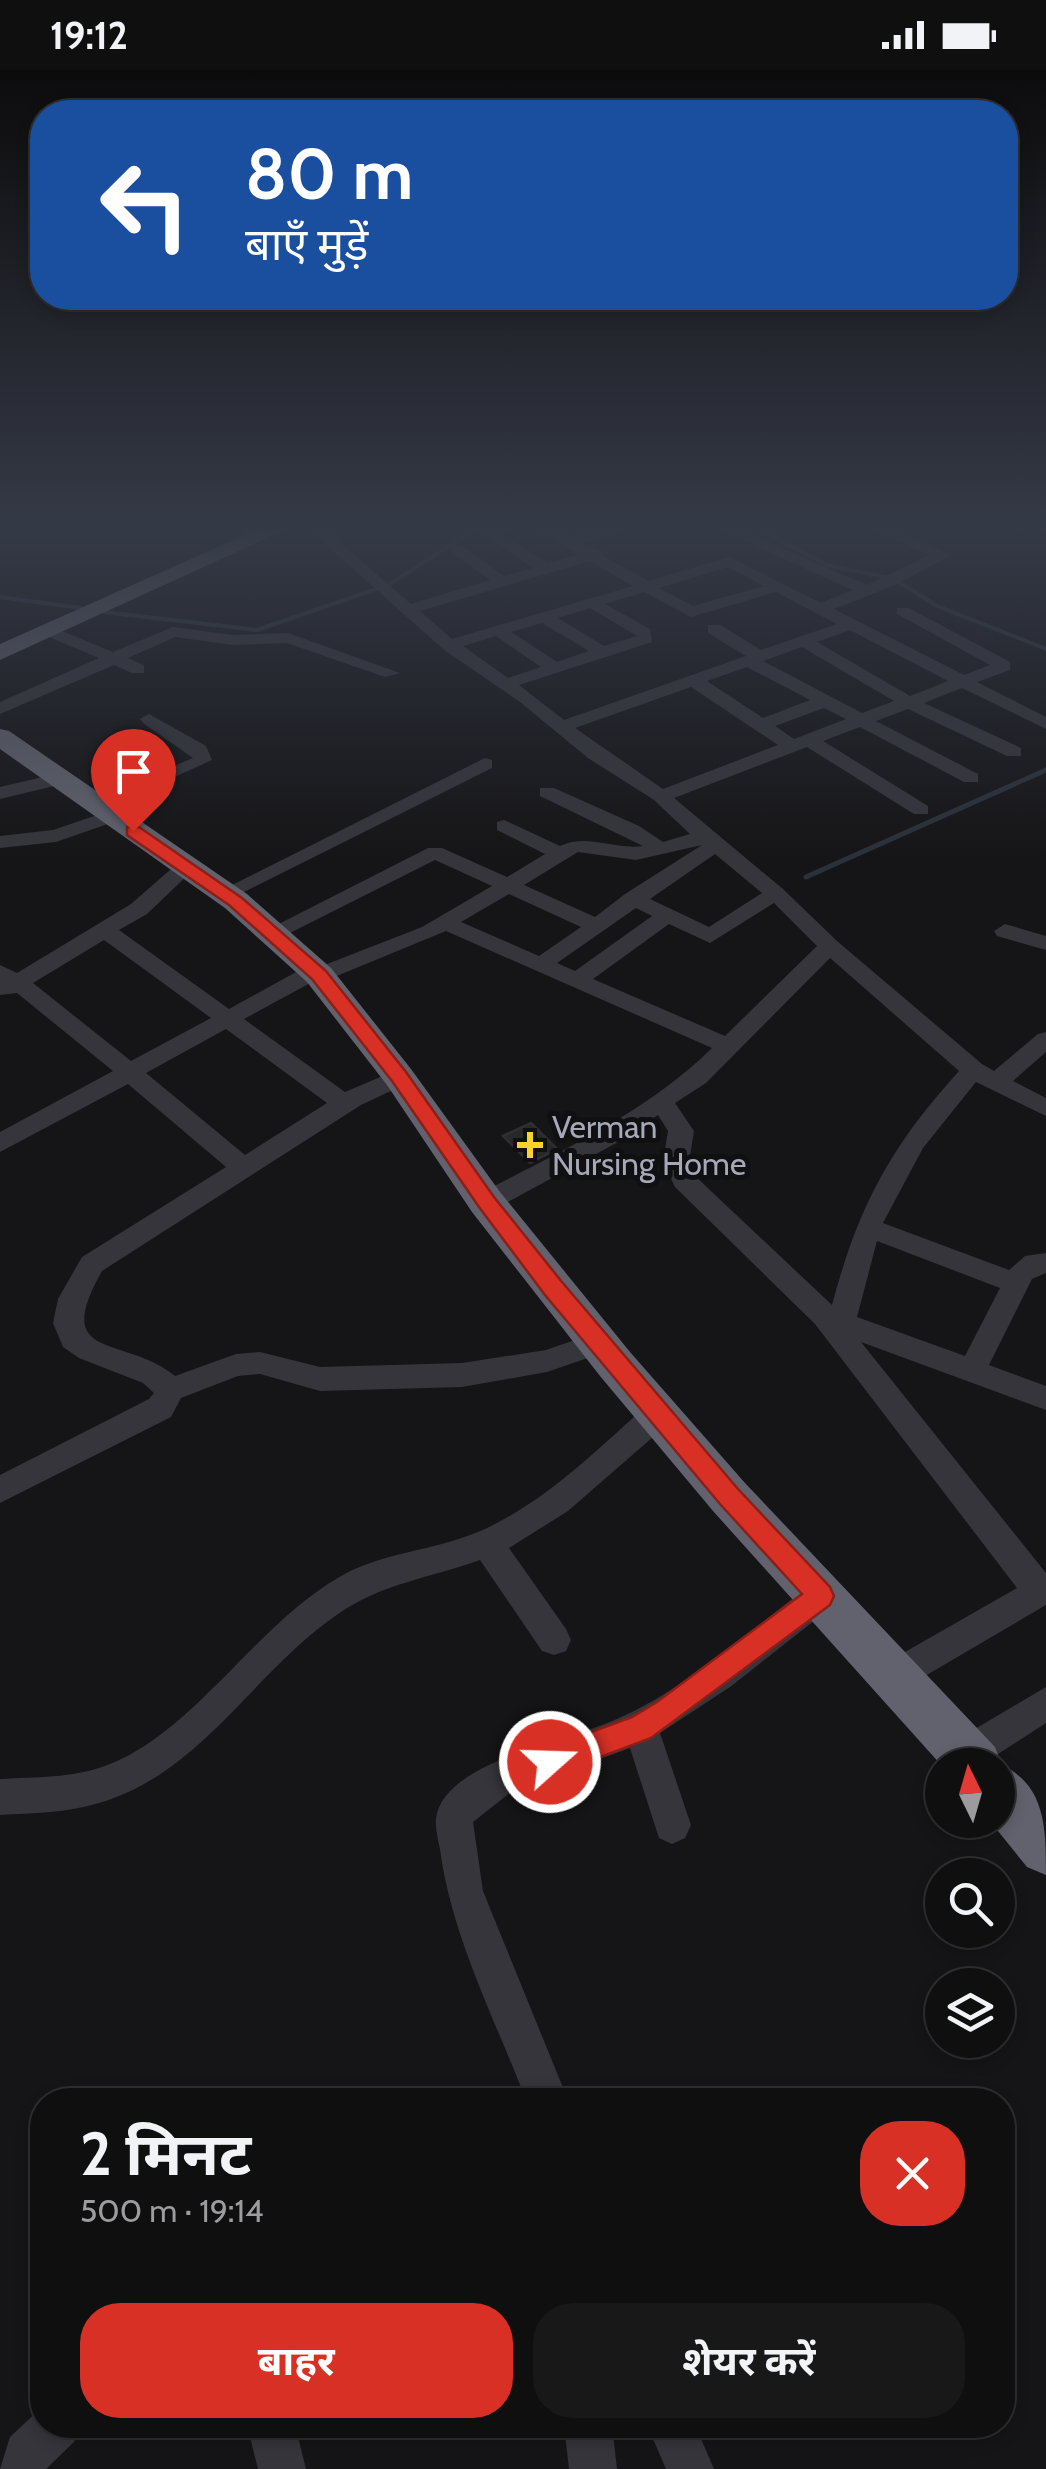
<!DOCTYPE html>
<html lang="hi">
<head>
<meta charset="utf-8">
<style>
  :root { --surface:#100f10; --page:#191819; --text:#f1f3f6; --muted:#9c9c9f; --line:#302f30; --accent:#d93025 }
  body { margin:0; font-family:Cabin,"Noto Sans Devanagari",sans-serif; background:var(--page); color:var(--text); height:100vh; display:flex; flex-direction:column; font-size:38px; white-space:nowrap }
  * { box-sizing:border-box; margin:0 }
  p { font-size:32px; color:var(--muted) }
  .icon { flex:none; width:55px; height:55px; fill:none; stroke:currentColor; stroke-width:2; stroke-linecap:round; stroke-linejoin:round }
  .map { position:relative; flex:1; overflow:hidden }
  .panel { position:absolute; left:30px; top:2018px; width:985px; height:350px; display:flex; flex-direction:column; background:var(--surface); border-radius:40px; box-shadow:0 5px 15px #0003,0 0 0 2px var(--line) }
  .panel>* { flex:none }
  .banner { position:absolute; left:30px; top:30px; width:988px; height:210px; border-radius:40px; box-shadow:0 5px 15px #0003,0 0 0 2px var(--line); background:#1a4fa0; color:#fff; overflow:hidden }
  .needle { width:65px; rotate:355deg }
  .buttons { position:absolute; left:925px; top:1678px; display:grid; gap:20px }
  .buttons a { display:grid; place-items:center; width:90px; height:90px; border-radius:50%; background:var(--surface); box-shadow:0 5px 15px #0003,0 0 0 2px var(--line); font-size:50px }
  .pin { position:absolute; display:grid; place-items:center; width:85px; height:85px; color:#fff; margin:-102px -42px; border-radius:50% 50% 50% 0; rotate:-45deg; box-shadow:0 0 10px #0007 }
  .pin .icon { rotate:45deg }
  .me { position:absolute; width:110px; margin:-55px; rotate:70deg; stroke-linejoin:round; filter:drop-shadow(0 0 8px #0008) }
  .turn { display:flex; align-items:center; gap:35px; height:210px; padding:0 50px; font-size:45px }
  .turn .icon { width:130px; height:130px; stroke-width:2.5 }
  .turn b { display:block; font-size:70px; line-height:85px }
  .round { display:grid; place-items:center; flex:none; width:105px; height:105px; border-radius:40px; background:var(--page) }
  .overview { display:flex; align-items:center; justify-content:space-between; height:170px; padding:0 50px }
  h1 { font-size:60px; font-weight:700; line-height:75px }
  .primary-button { display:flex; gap:20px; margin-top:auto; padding:20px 50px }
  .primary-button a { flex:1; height:115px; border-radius:40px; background:var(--accent); color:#fff; font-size:40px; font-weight:700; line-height:115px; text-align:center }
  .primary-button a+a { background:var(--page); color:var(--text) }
  .status { display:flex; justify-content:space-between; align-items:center; height:70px; padding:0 50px; background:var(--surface); direction:ltr }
  .status svg { height:28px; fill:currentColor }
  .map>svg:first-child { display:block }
</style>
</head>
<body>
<div class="status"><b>19:12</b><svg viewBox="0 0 49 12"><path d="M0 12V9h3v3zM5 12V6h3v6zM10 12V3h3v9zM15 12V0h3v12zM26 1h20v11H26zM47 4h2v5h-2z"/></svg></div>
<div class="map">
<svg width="1046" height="2399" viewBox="0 0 1046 2399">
  <rect width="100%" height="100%" fill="#151416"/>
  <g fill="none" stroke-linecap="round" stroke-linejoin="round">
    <g stroke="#2a313b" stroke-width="4">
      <polyline points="752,456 827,495 894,509 937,536 1046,579"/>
      <polyline points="0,527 81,538"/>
      <polyline points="104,542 257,560 388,515 470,463 473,456"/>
    </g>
    <polyline stroke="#2a313b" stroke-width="5" points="806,807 1046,700"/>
  </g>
  <polygon fill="#28272a" stroke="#2f2e32" stroke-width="2.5" points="531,1053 557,1079 530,1093 503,1066"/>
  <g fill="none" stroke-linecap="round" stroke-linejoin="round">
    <g fill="#35353b" fill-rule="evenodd">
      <path d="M305 456H321L411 534 490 510 452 482V476H462L504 506 533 498 482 464 484 456H500L497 461 548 493 578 485 532 456H549L571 468 613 456H635L583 474 602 481 603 486 648 511 729 487 821 533 853 520 712 456H731L867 515 930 485 863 456H883L951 485 895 515 834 539 964 605 990 595 897 544V538H909L1010 592V600L977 612 1046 647V659L962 618 924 633 1021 678V686H1007L908 639 876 651 978 704V712H964L860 657 823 671 928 736V744H914L807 677 674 728 783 819 837 871 982 994 994 1001 1038 964 1046 962V982L1013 1011 1046 1028V1046L976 1012 923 1078 883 1153 1009 1200 1025 1186 1046 1183V1203L1032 1209 989 1295 1046 1316V1340L861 1272 1046 1503V1535L908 1616 896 1621 884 1616 879 1605 884 1594 1017 1518 815 1254 675 1117 663 1092 668 1061 658 1045 618 1072 495 1139H477L473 1132 477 1125C557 1083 646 1043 712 978L446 861 327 910 314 911 244 949 345 1022 399 999 411 1007 408 1013 361 1035 102 1201C50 1293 124 1264 175 1306L236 1284 260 1282 320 1297 462 1293 546 1280 598 1262 608 1265 612 1273 608 1281 547 1302 462 1317 320 1321 260 1304 238 1306 181 1328 171 1347 0 1433V1405L149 1329 154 1323 143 1313 79 1288 63 1277 53 1253 58 1229 82 1187 226 1097 128 1014 0 1082V1062L113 1001 17 923 0 925V895L17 903 131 834 178 793 185 791 195 797 192 801 147 844 119 860 229 939 307 896H322L422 857 492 816 435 790 282 867H266L263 862 428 778H442L507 807 545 784 497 760V752L504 750 560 776C587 763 614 780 643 776L540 726V718H554L639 756 663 772 690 764 654 730 588 688 520 632 443 579ZM590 491 633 516 452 569 420 541ZM728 497 764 516 693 536 659 518ZM644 522 691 547 776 522 837 554 761 580 720 555H708V563L746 586 564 650 519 615 652 572 650 559 605 534ZM590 538 637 566 604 576 558 548ZM542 553 589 581 557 592 511 562ZM850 560 948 611 910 626 817 572ZM496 566 541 597 508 608 463 576ZM802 577 894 631 862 643 763 591ZM747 597 810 630 763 648 707 611ZM691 617 778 675 663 719 575 658ZM824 638 846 649 794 669 775 656ZM702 775 625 824 595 847 524 815 578 782 636 790ZM715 784 762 823 709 857 650 829ZM509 824 581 857 539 886 461 852ZM774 833 817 876 725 966 593 909 669 854 710 873ZM636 838 652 846 575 901 557 893ZM104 870 211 948 131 991 33 913ZM830 888 959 1001C890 1077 858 1137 832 1235L695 1106 689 1092 694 1061 675 1033 706 1013ZM226 959 327 1033 245 1085 146 1003ZM877 1171 1000 1218 965 1286 857 1247Z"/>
      <polygon points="50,556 113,582 173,557 233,565 288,563 400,603 385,607 287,573 233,575 175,567 128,588 144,595 144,603 132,603 114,595 0,644 0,632 99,588 44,565 42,561"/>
      <polygon points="149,644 206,676 212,690 104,739 90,739 90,731 193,688 143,653 140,649"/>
      <polygon points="485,688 492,690 492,698 232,828 218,828 214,824"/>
      <polygon points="60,703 70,709 67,713 0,729 0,717"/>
      <polygon points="112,740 119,742 119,750 56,772 0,778 0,766 53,760"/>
      <polygon points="1005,854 1046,866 1046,880 997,866 994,861"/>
      <path d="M658 1332 669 1335 673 1344 669 1353 568 1441 509 1478 566 1559 571 1570 566 1581 554 1585 542 1581 480 1490C430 1508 383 1513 338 1544 253 1602 202 1703 99 1733 67 1743 33 1743 0 1745V1709C35 1707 72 1708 105 1696 193 1664 256 1554 341 1506 383 1482 433 1481 478 1462 543 1434 595 1382 647 1335Z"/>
      <path d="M821 1511 833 1516 838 1526 833 1536 730 1617 660 1663 691 1755 685 1768 672 1774 659 1768 630 1678 511 1722 473 1752 483 1821 568 2030H526C495 1949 451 1865 440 1779 438 1770 435 1758 436 1749 441 1695 560 1671 602 1655 679 1626 744 1565 809 1516Z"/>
      <polygon points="1046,1617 1046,1653 981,1695 953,1695 948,1684 953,1672"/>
      <polygon points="42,2337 42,2355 81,2355 74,2372 46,2399 0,2399 10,2367"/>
      <polygon points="247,2355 295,2355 306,2399 258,2399"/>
      <polygon points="564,2355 612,2355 617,2399 569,2399"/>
      <polygon points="647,2355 695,2355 714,2399 666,2399"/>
    </g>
    <g fill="#61626d" fill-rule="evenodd">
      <polygon points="265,456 293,456 0,590 0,574"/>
      <path d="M0 659 9 661 247 824 331 898 411 999 500 1122 630 1282 745 1413 995 1677 1002 1695C1046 1716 1046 1759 1046 1805L1027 1797 989 1750H998V1695L942 1696 713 1441 600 1306 472 1142 387 1015 307 912 225 838 0 679Z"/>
    </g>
  </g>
  <linearGradient id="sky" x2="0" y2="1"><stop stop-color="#0c0b0c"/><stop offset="0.58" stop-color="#353a47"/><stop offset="1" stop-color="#353a47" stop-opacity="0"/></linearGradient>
  <rect width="1046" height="792" fill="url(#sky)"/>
  <polygon fill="#d93025" stroke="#8d1f18" stroke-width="2.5" points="127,757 139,757 242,828 326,901 406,1002 494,1127 562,1212 738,1419 830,1517 834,1526 830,1535 651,1668 550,1706 539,1702 535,1692 539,1681 632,1647 657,1632 802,1524 720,1434 545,1225 479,1137 392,1011 312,909 229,835 127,765"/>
  <path fill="#f8d32b" stroke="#100f11" stroke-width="4" d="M525 1060h10v10h10v10h-10v10h-10v-10h-10v-10h10z"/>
  <g text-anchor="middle" stroke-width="10" stroke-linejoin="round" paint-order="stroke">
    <g font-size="32" fill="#a6a8b7" stroke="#100f11" text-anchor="start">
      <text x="552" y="1068">Verman<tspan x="552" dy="37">Nursing Home</tspan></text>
    </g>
  </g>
</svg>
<div class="buttons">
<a><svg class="needle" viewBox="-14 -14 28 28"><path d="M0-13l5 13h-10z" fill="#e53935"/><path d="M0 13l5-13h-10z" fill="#9c9c9f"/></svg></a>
<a><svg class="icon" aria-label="search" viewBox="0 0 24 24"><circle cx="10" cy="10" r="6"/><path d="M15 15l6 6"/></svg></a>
<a><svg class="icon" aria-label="layers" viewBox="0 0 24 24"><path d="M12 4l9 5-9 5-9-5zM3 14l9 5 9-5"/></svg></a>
</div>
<div class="pin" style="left:133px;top:761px;background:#d93025"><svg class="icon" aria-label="arrive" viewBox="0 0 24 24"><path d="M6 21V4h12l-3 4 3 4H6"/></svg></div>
<svg class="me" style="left:550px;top:1692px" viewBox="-20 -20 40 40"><circle r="17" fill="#d93025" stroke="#fff" stroke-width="3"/><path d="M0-11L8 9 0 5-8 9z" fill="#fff"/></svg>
<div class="banner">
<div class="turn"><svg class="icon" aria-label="left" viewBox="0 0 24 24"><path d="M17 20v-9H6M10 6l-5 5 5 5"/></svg><div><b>80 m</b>बाएँ मुड़ें</div></div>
</div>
<section class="panel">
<div class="overview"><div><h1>2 मिनट</h1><p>500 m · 19:14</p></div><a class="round" style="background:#d93025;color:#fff"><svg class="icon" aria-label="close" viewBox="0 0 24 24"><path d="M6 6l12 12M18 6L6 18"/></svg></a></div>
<div class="primary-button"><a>बाहर</a><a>शेयर करें</a></div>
</section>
</div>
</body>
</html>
